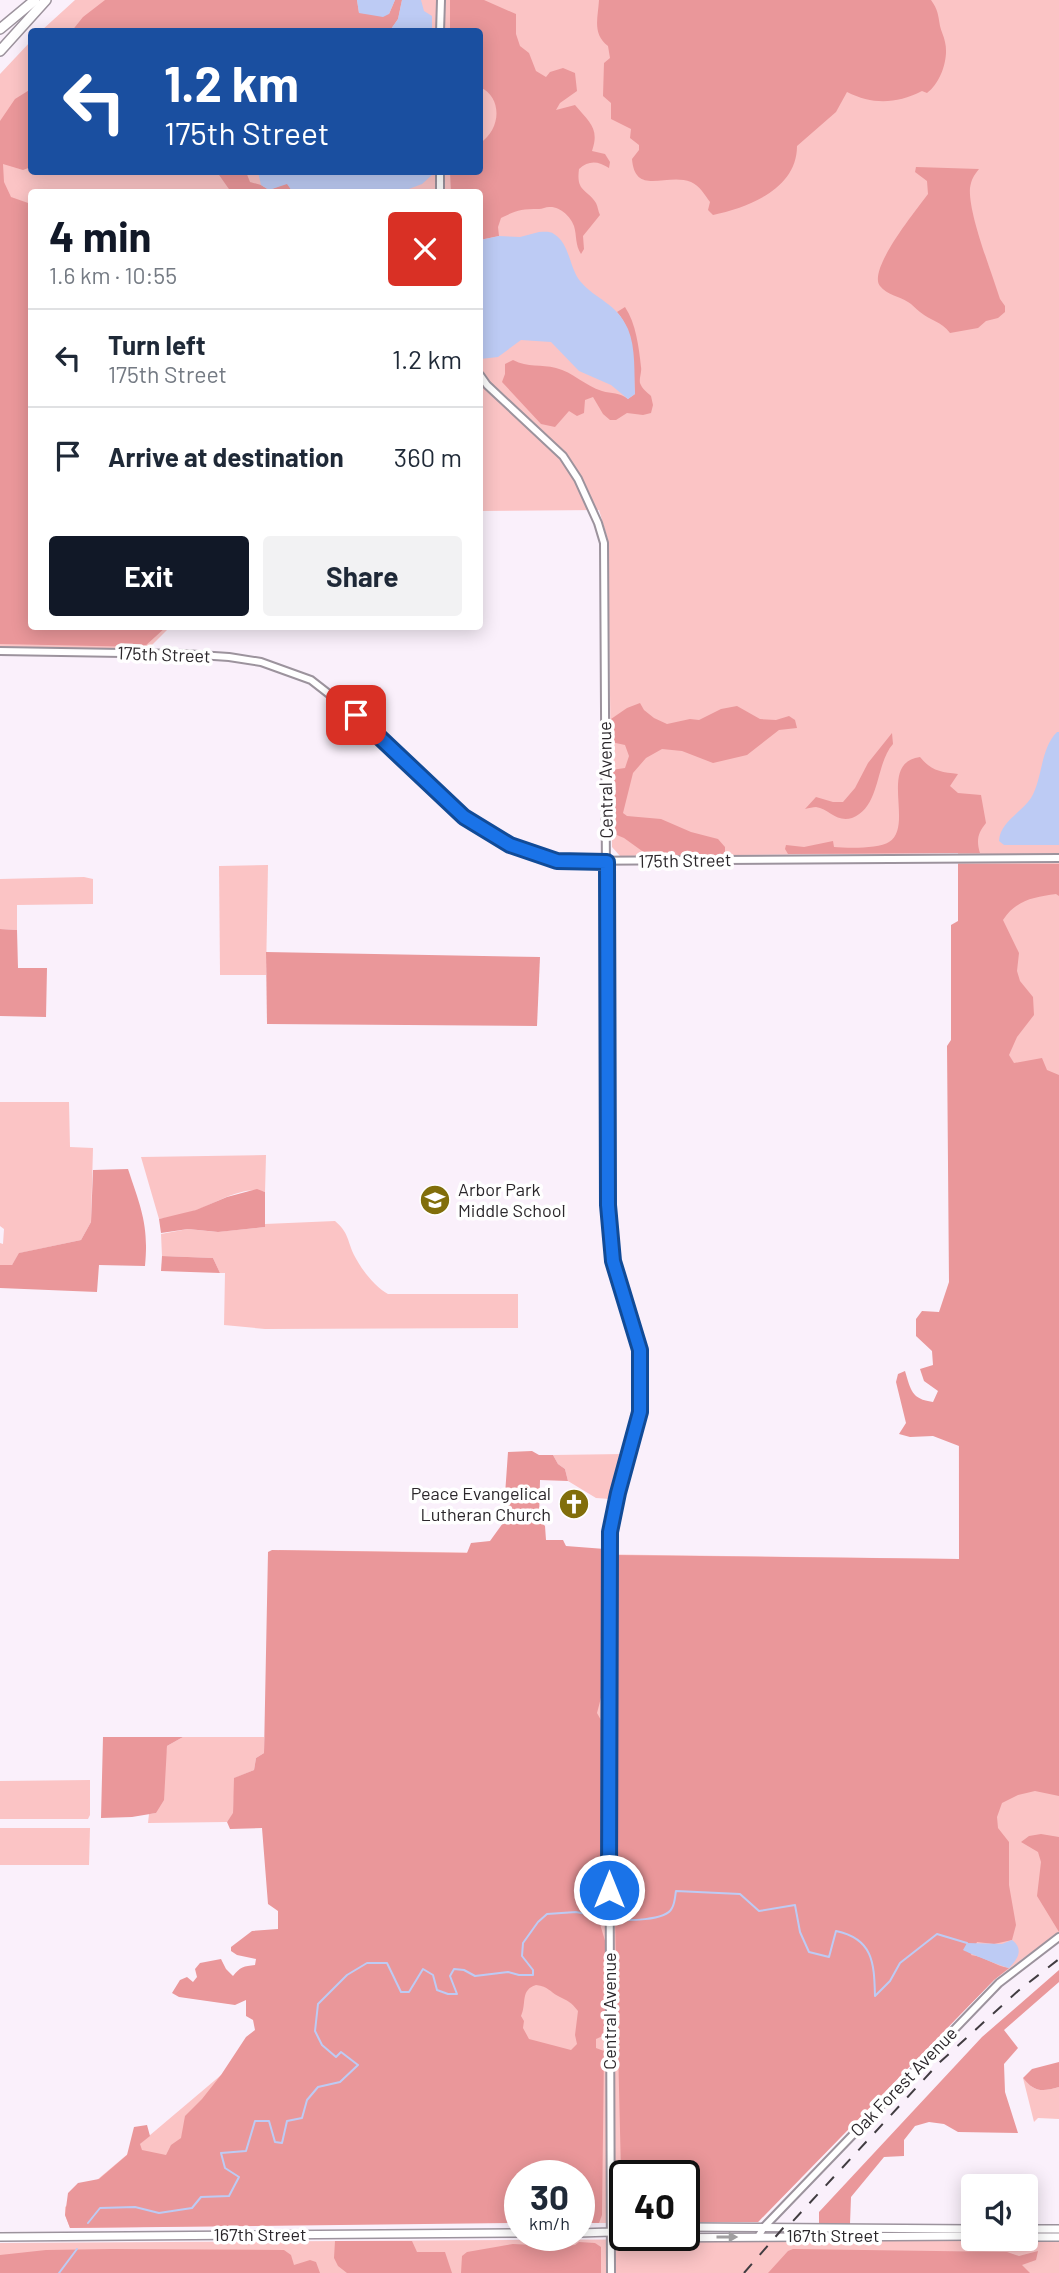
<!DOCTYPE html>
<html lang="en">
<head>
<meta charset="utf-8">
<style>
  :root { --surface:#fff; --page:#f2f2f3; --text:#1f2937; --muted:#747a83; --line:#e0e1e3; --accent:#111827 }
  body { margin:0; font-family:Barlow,sans-serif; background:var(--page); color:var(--text); height:100vh; display:flex; flex-direction:column; font-size:26px; white-space:nowrap }
  * { box-sizing:border-box; margin:0 }
  p { font-size:23px; color:var(--muted) }
  .icon { flex:none; width:38px; height:38px; fill:none; stroke:currentColor; stroke-width:2; stroke-linecap:round; stroke-linejoin:round }
  .map { position:relative; flex:1; overflow:hidden }
  .side { position:absolute; left:28px; top:189px; width:455px; height:441px; display:flex; flex-direction:column; background:var(--surface); border-radius:7px; box-shadow:0 4px 18px #0003 }
  .side>* { flex:none }
  .guide { position:absolute; left:28px; top:28px; width:455px; height:147px; border-radius:7px; box-shadow:0 4px 18px #0003; background:#1a4fa0; color:#fff; overflow:hidden }
  .fabs { position:absolute; left:961px; top:2174px; display:grid; gap:14px }
  .fabs a { display:grid; place-items:center; width:77px; height:77px; border-radius:7px; background:var(--surface); box-shadow:0 4px 18px #0003; font-size:35px }
  .speed { position:absolute; left:504px; top:2160px; display:flex; gap:14px; font-size:35px; font-weight:700; text-align:center }
  .speed>* { display:grid; place-content:center; width:91px; height:91px; border-radius:50%; background:var(--surface); box-shadow:0 4px 18px #0003; line-height:1 }
  .speed small { font-size:18px; font-weight:400 }
  .speed .limit { border:4px solid #111; border-radius:10px; background:#fff; color:#111 }
  .pin { position:absolute; display:grid; place-items:center; width:60px; height:60px; color:#fff; margin:-30px; border-radius:14px; box-shadow:0 4px 10px #0006 }
  .me { position:absolute; width:77px; margin:-38px; rotate:0deg; stroke-linejoin:round; filter:drop-shadow(0 0 5px #0008) }
  .turn { display:flex; align-items:center; gap:24px; height:147px; padding:0 21px; font-size:32px }
  .turn .icon { width:91px; height:91px; stroke-width:2.5 }
  .turn b { display:block; font-size:49px; line-height:60px }
  .round { display:grid; place-items:center; flex:none; width:74px; height:74px; border-radius:7px; background:var(--page) }
  .summary { display:flex; align-items:center; justify-content:space-between; height:119px; padding:0 21px }
  h1 { font-size:42px; font-weight:700; line-height:52px; color:var(--accent) }
  .primary-button { display:flex; gap:14px; margin-top:auto; padding:14px 21px }
  .primary-button a { flex:1; height:80px; border-radius:7px; background:var(--accent); color:#fff; font-size:28px; font-weight:700; line-height:80px; text-align:center }
  .primary-button a+a { background:var(--page); color:var(--text) }
  ul { padding:0; list-style:none }
  li { display:flex; align-items:center; gap:21px; height:98px; padding:0 21px; border-top:2px solid var(--line) }
  li div { flex:1 }
  li b { display:block; font-size:26px }
  li em { font-style:normal }
  .map>svg:first-child { display:block }
</style>
</head>
<body>
<div class="map">
<svg width="1059" height="2273" viewBox="0 0 1059 2273">
  <rect width="100%" height="100%" fill="#faf0fb"/>
  <g fill="#fbc4c5">
    <polygon points="75,0 1059,0 1059,1932 994,1980 758,2222 684,2222 684,2175 625,2175 625,2223 579,2223 579,2175 520,2175 443,2223 70,2228 65,2215 65,2207 278,2027 279,1550 959,1559 958,853 620,856 612,847 608,540 599,510 480,511 480,192 32,192 32,626 170,627 147,650 0,647 0,74 31,41 32,172 480,172 480,32 41,31"/>
    <polygon points="268,865 266,975 220,975 219,866"/>
    <polygon points="84,877 93,879 93,904 17,905 17,930 0,929 0,879"/>
    <polygon points="0,1102 69,1102 70,1147 93,1148 91,1222 81,1240 20,1253 12,1265 0,1265 0,1243 3,1244 4,1229 0,1226"/>
    <path d="M266 1155 265 1192C244 1185 218 1202 197 1210 185 1214 172 1217 159 1219L141 1157Z"/>
    <path d="M335 1221C349 1233 347 1240 354 1255 361 1269 375 1287 388 1294H518V1328L265 1329 224 1325 225 1273H220L213 1258 162 1256 161 1234 188 1229 217 1232 265 1227V1224Z"/>
    <polygon points="624,1454 610,1499 596,1498 568,1481 565,1469 558,1464 553,1455"/>
    <polygon points="183,1737 264,1737 264,1753 256,1758 254,1770 235,1778 233,1814 227,1822 148,1823 149,1814 156,1813 167,1746"/>
    <polygon points="90,1780 90,1815 88,1819 0,1819 0,1781"/>
    <polygon points="0,1828 90,1828 89,1865 0,1865"/>
    <path d="M1023 2078C1034 2092 1042 2092 1059 2087V2119L1038 2118 1034 2122Z"/>
    <polygon points="883,2238 1059,2239 1059,2273 0,2273 0,2243"/>
  </g>
  <g fill="#ea979a" fill-rule="evenodd">
    <polygon points="105,0 357,0 359,13 389,14 395,0 402,0 398,19 391,29 394,31 71,32 83,17"/>
    <path d="M450 0H484L516 14V34L520 46 529 53 536 71 546 77 550 72 563 68 575 73 577 91 560 103 556 110 575 105C589 122 600 128 592 151L605 154 610 162 609 168C598 161 589 160 579 169 576 192 586 188 596 203 598 207 598 211 600 215L583 236 584 249 581 254C575 245 577 236 574 226 571 217 560 206 549 207 546 207 542 209 539 209 520 209 517 210 501 218L498 227 499 236 480 240V192H451L450 172H480V143C501 129 503 98 480 87V32L450 31Z"/>
    <path d="M599 0H931C938 10 938 14 940 26 941 31 944 36 945 42 949 58 941 83 927 93L922 91C896 104 873 105 847 92L836 112 797 146C797 189 749 207 713 215L708 210 710 202C704 194 700 186 691 182 667 172 635 197 632 159L639 150V145L630 138 631 129 611 119V103L603 96 604 63 610 58 608 46C592 34 598 18 599 0Z"/>
    <polygon points="31,89 31,167 23,170 3,164 4,182 11,197 31,204 32,626 166,627 144,647 0,644 0,121 15,99"/>
    <path d="M916 167 979 169C974 175 971 180 970 188 968 213 992 273 1000 299L1005 306V312L998 318 986 321 978 328 950 333C941 321 931 321 920 312 916 309 912 304 908 302 899 296 887 295 880 286 867 270 917 209 928 194L927 181 915 172Z"/>
    <polygon points="217,172 246,172 250,182 261,185 269,190 287,183 292,191 296,192 231,192"/>
    <path d="M625 307C636 323 639 348 641 367 642 372 639 378 640 383 642 389 647 392 651 396L653 405 651 413 643 415 627 413 616 420H610L603 414 593 397 585 400 584 413 577 416 569 411 555 427 541 424 502 382 505 374V364L513 360C528 368 541 364 556 368 573 372 585 386 602 391 612 394 619 392 628 399L635 394C633 366 636 334 617 312Z"/>
    <polygon points="640,703 644,710 654,718 667,724 690,719 699,720 721,709 737,706 760,719 776,720 789,716 795,720 797,728 779,730 747,755 713,763 682,751 662,749 646,758 633,773 623,813 627,816 661,819 691,832 718,839 725,847 725,855 649,856 624,838 612,833 611,770 625,768 629,756 625,745 611,742 611,719 627,708"/>
    <path d="M892 733 893 744C875 764 881 807 852 818 837 823 829 809 816 807 813 807 809 808 805 809L816 797 833 802H843L855 788 868 763Z"/>
    <path d="M920 757C931 771 941 772 958 774L950 786 958 793 981 795 986 823C978 833 976 840 980 853L788 854 785 849 786 845 804 847 833 841 834 847C847 848 879 849 889 842 915 826 877 763 920 757Z"/>
    <path d="M958 864H1059V896L1056 894C1034 897 1016 900 1003 920L1019 953 1017 971 1020 981 1033 997 1034 1015 1017 1037 1009 1055 1014 1063 1042 1058 1047 1070 1059 1075V1796L1035 1791 1018 1795 1002 1803 997 1817 998 1828 1009 1842V1885L1016 1925 1012 1940 994 1944 977 1942 971 1955C986 1957 995 1966 1009 1968L994 1980 758 2222H684V2175H625V2219L622 2215 614 1877V1555L959 1559V1446L933 1436 910 1437 899 1434 906 1423 896 1382 898 1374 905 1371C911 1390 911 1399 933 1402L938 1391 924 1381 920 1369 933 1365 932 1351 916 1336V1319L922 1311 939 1312 949 1282 947 1046 951 1040V925L958 921Z"/>
    <polygon points="0,929 17,930 18,968 47,968 46,1017 0,1016"/>
    <polygon points="266,952 540,957 537,1026 267,1024"/>
    <path d="M128 1169C141 1208 149 1225 145 1266L99 1265 97 1292 0 1288V1265H12L19 1253 81 1240 91 1222 93 1170Z"/>
    <polygon points="257,1189 265,1192 265,1227 218,1232 188,1229 161,1233 159,1219 196,1210 227,1197"/>
    <polygon points="162,1256 213,1258 220,1273 161,1271"/>
    <path d="M532 1451 539 1455H553L558 1464 565 1469 568 1481 540 1480 539 1520 545 1526 546 1540H563L566 1546 605 1549 606 1555 604 1686 597 1713 603 1724 604 1907 600 1924 606 1944 605 2035 596 2039V2048L604 2051 602 2215 599 2223H579V2175H520V2223L70 2228 65 2215 68 2193 78 2183 99 2179 127 2155 134 2127 147 2125 150 2136 140 2144 142 2150 166 2155 171 2145 181 2138 185 2116 202 2099 221 2075 246 2037 255 2030 253 2020 246 2016V2000L235 2005 179 1997 172 1993 180 1980 187 1977 193 1982 197 1977 195 1969 200 1963 221 1959 226 1969 233 1976C240 1967 244 1966 255 1965L256 1959 237 1955 231 1951V1947L252 1931 278 1929V1911L268 1904 262 1828 230 1829 227 1822 233 1813 234 1778 254 1770 256 1758 264 1753 268 1552 272 1550 467 1553 471 1543 490 1541 503 1523 508 1452ZM536 1985C549 1987 549 1991 558 1996 568 2001 571 2002 578 2011L575 2035 577 2044 571 2050 529 2039 523 2028 524 2021 521 2016C527 2003 520 1990 536 1985Z"/>
    <polygon points="103,1737 183,1737 167,1746 164,1800 156,1813 132,1817 101,1818"/>
    <polygon points="1041,1834 1059,1837 1059,1932 1037,1896 1041,1862 1038,1852 1021,1842 1029,1836"/>
    <polygon points="1059,1970 1059,1982 1004,2030 1018,2048 1004,2064 1005,2092 1018,2133 958,2132 944,2124 929,2122 915,2126 904,2140 904,2156 884,2157 851,2197 850,2224 819,2223 819,2212 982,2037"/>
    <path d="M1059 2062V2087C1042 2092 1034 2092 1023 2078L1032 2069Z"/>
    <polygon points="335,2241 412,2241 417,2252 445,2252 452,2273 347,2273 338,2266 334,2258"/>
    <polygon points="579,2242 595,2243 601,2247 601,2273 461,2273 462,2256 467,2252 513,2244 533,2245 545,2248 575,2245"/>
    <polygon points="112,2249 284,2250 291,2255 294,2265 310,2260 316,2262 320,2273 0,2273 0,2255 46,2250"/>
    <polygon points="793,2249 1007,2252 1019,2256 1038,2251 1036,2260 1022,2265 1030,2273 768,2273 788,2251"/>
  </g>
  <g fill="#bdcbf4">
    <polygon points="357,0 395,0 389,14 383,17 359,13"/>
    <polygon points="402,0 421,0 424,11 432,16 432,31 394,31 391,29 398,19"/>
    <polygon points="258,172 432,172 432,175 422,184 401,192 296,192 292,191 287,184 269,190 261,185"/>
    <path d="M539 232C544 232 550 231 554 234 570 244 569 267 580 281 597 301 616 302 628 329 636 348 634 374 635 394L628 399 611 385 579 371 551 342 521 340 498 357 480 359V240L499 236 520 237Z"/>
    <path d="M1057 732H1059V845H1004L999 841C1000 822 1021 813 1031 798 1043 778 1040 749 1057 732Z"/>
    <path d="M1012 1940C1024 1949 1018 1959 1009 1968 1004 1967 968 1953 963 1950L967 1943 1002 1944Z"/>
  </g>
  <g fill="none" stroke-linecap="round" stroke-linejoin="round">
    <g stroke="#bdcbf4" stroke-width="2">
      <path d="M613 1919C626 1921 666 1921 672 1908 675 1903 675 1896 676 1891L740 1894 759 1911 795 1905 800 1932 809 1952 829 1957 836 1931C874 1939 874 1964 875 1996L890 1981 900 1963 937 1934 967 1943"/>
      <polyline points="88,2223 100,2208 135,2207 159,2213 192,2208 201,2197 229,2196 239,2177 225,2168 221,2153 246,2151 255,2121 269,2121 275,2142 282,2143 287,2121 302,2118 307,2100 318,2087 340,2082 358,2065 341,2052 336,2057 322,2045 315,2031 318,2004 347,1975 367,1963 387,1963 401,1992 409,1992 423,1969 433,1975 437,1990 448,1994 457,1994 450,1976 454,1969 464,1970 475,1976 508,1972 519,1975 533,1975 533,1970 522,1956 523,1943 538,1922 547,1914 576,1912 608,1918"/>
      <polyline points="59,2273 77,2249"/>
    </g>
    <g stroke="#9c939d" stroke-width="10">
      <g id="minor">
        <polyline points="440,32 441,0"/>
        <polyline points="440,192 440,172"/>
        <polyline points="480,375 487,385 563,456 578,479 598,523 604,543 608,1205 613,1261 640,1350 641,1395 640,1412 618,1493 610,1532 609,1713 611,2273"/>
        <polyline points="0,651 184,654 229,657 261,662 311,680 356,715 464,817 510,845 557,861 1059,858"/>
        <polyline points="758,2237 764,2227 999,1983 1059,1937"/>
      </g>
    </g>
    <g stroke="#9c939d" stroke-width="10">
      <g id="major">
        <polyline points="684,2227 973,2229"/>
        <polyline points="1026,2229 1059,2229"/>
        <polyline points="611,2232 628,2238 973,2236"/>
        <polyline points="579,2233 611,2232 625,2229"/>
        <polyline points="0,2237 520,2233"/>
        <polyline points="1026,2237 1059,2237"/>
      </g>
    </g>
    <g stroke="#9c939d" stroke-width="12">
      <g id="highway">
        <polyline points="0,29 35,0"/>
        <polyline points="0,51 46,0"/>
      </g>
    </g>
    <use href="#minor" stroke="#fff" stroke-width="6"/>
    <use href="#major" stroke="#fff" stroke-width="7"/>
    <use href="#highway" stroke="#fff" stroke-width="9"/>
    <polyline stroke="#413c41" stroke-width="2" stroke-dasharray="12 12" stroke-linecap="butt" points="744,2273 784,2227 793,2221 940,2062 1018,1991 1059,1959"/>
  </g>
  <defs><path id="oneway-solid" d="M-6-.8H1V-3.2L6.5 0L1 3.2V.8H-6Z" transform="scale(1.75)"/></defs>
  <use fill="#a09ea0" href="#oneway-solid" transform="translate(727 2237)"/>
  <g fill="none" stroke-linecap="round" stroke-linejoin="round">
    <g stroke="#114b97" stroke-width="18">
      <polyline id="route" points="356,715 464,817 510,845 557,861 607,862 608,1205 613,1261 640,1350 640,1412 618,1493 610,1532 609,1890"/>
    </g>
    <use href="#route" stroke="#1a73e8" stroke-width="12"/>
  </g>
  <defs>
    <g id="school-disc" transform="scale(1.575)"><circle r="9.5" fill="#816e0b" stroke="#fff"/><path d="M0-5L7-2L0 1L-7-2ZM-4 1L0 2.5L4 1V4Q0 6-4 4Z" fill="#fff"/></g>
    <g id="church-disc" transform="scale(1.575)"><circle r="9.5" fill="#816e0b" stroke="#fff"/><path d="M-1.2-6h2.4v3.5h3.3v2.4h-3.3V6h-2.4V-.1h-3.3v-2.4h3.3Z" fill="#fff"/></g>
  </defs>
  <g fill-rule="evenodd">
    <use href="#school-disc" x="435" y="1200"/>
    <use href="#church-disc" x="574" y="1504"/>
  </g>
  <g text-anchor="middle" stroke-width="7" stroke-linejoin="round" paint-order="stroke">
    <g font-size="18" fill="#2b272b" stroke="#fff">
      <text transform="translate(164 655) rotate(2)" y="6">175th Street</text>
      <text transform="translate(606 780) rotate(-91)" y="6">Central Avenue</text>
      <text transform="translate(685 861) rotate(-1)" y="6">175th Street</text>
      <text transform="translate(610 2011) rotate(-90)" y="6">Central Avenue</text>
      <text transform="translate(904 2082) rotate(-46)" y="6">Oak Forest Avenue</text>
      <text x="260" y="2241">167th Street</text>
      <text x="833" y="2242">167th Street</text>
    </g>
    <g font-size="18" fill="#2b272b" stroke="#fff" text-anchor="start">
      <text x="458" y="1196">Arbor Park<tspan x="458" dy="21">Middle School</tspan></text>
      <text x="551" y="1500" text-anchor="end">Peace Evangelical<tspan x="551" dy="21">Lutheran Church</tspan></text>
    </g>
  </g>
</svg>
<div class="fabs">
<a><svg class="icon" aria-label="sound" viewBox="0 0 24 24"><path d="M4 9h4l5-4v14l-5-4H4zM17 9q2 3 0 6"/></svg></a>
</div>
<div class="speed"><div>30<small>km/h</small></div><div class="limit">40</div></div>
<div class="pin" style="left:356px;top:715px;background:#d93025"><svg class="icon" aria-label="arrive" viewBox="0 0 24 24"><path d="M6 21V4h12l-3 4 3 4H6"/></svg></div>
<svg class="me" style="left:609px;top:1890px" viewBox="-20 -20 40 40"><circle r="17" fill="#1a73e8" stroke="#fff" stroke-width="3"/><path d="M0-11L8 9 0 5-8 9z" fill="#fff"/></svg>
<div class="guide">
<div class="turn"><svg class="icon" aria-label="left" viewBox="0 0 24 24"><path d="M17 20v-9H6M10 6l-5 5 5 5"/></svg><div><b>1.2 km</b>175th Street</div></div>
</div>
<section class="side">
<div class="summary"><div><h1>4 min</h1><p>1.6 km · 10:55</p></div><a class="round" style="background:#d93025;color:#fff"><svg class="icon" aria-label="close" viewBox="0 0 24 24"><path d="M6 6l12 12M18 6L6 18"/></svg></a></div>
<ul>
<li><svg class="icon" aria-label="left" viewBox="0 0 24 24"><path d="M17 20v-9H6M10 6l-5 5 5 5"/></svg><div><b>Turn left</b><p>175th Street</p></div><em>1.2 km</em></li>
<li><svg class="icon" aria-label="arrive" viewBox="0 0 24 24"><path d="M6 21V4h12l-3 4 3 4H6"/></svg><div><b>Arrive at destination</b></div><em>360 m</em></li>
</ul>
<div class="primary-button"><a>Exit</a><a>Share</a></div>
</section>
</div>
</body>
</html>
